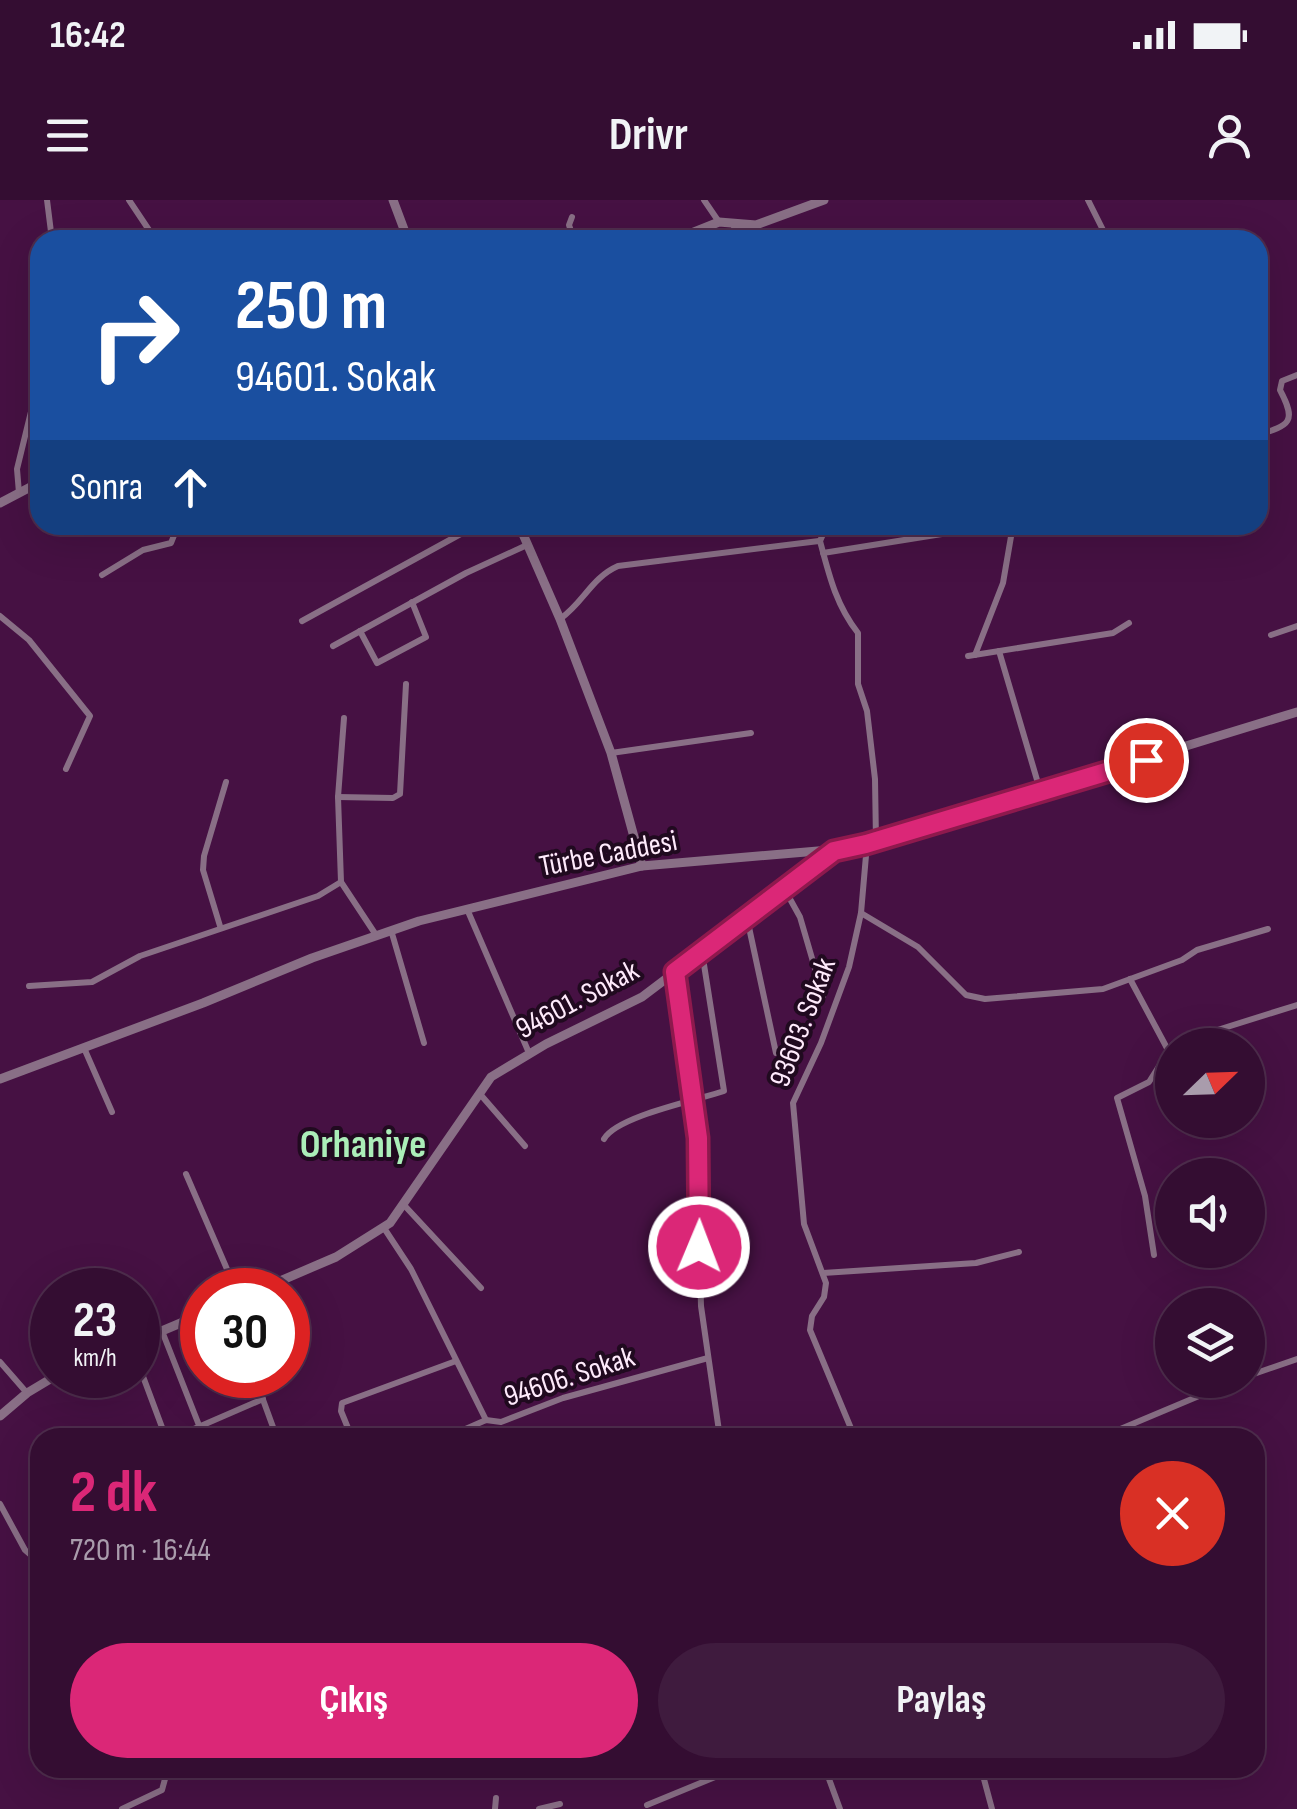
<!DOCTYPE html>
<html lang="tr">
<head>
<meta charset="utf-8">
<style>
  :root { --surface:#340d32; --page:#3f1b3e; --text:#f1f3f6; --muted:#a99cac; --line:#4e2d4d; --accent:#db2777 }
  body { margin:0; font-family:"Sofia Sans Condensed",sans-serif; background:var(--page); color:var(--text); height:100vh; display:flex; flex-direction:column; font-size:38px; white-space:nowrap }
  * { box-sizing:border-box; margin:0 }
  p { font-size:32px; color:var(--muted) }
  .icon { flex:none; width:55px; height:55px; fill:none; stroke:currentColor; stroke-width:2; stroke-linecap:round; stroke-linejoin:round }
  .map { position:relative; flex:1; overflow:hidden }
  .sheet { position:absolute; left:30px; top:1228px; width:1235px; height:350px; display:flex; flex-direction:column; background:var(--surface); border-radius:30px; box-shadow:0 10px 40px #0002,0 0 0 2px var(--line) }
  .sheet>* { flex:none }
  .guide { position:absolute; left:30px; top:30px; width:1238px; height:305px; border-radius:30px; box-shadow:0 10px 40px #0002,0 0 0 2px var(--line); background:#1a4fa0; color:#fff; overflow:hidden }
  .needle { width:65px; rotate:67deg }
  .buttons { position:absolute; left:1155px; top:828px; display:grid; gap:20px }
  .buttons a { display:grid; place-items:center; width:110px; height:110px; border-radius:50%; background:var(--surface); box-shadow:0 10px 40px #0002,0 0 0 2px var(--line); font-size:50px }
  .speed { position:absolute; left:30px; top:1068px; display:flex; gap:20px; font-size:50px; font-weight:700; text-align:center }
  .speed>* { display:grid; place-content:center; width:130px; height:130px; border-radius:50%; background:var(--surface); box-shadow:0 10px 40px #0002,0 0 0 2px var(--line); line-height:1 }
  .speed small { font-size:25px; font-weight:400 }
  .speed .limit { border:15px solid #d22; background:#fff; color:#111 }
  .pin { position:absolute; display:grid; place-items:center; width:85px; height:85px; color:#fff; margin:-42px; border:5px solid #fff; border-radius:50%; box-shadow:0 2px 10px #0007 }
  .me { position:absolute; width:110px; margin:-55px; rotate:1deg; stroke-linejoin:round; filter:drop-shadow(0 0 8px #0008) }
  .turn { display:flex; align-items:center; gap:35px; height:210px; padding:0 40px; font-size:45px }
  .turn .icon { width:130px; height:130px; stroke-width:2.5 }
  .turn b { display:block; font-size:70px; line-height:85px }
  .then { display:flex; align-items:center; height:95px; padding:0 40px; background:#0003; gap:20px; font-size:38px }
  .round { display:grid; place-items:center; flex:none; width:105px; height:105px; border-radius:52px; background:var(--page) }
  .summary { display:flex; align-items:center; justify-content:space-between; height:170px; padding:0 40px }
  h1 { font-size:60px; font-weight:700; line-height:75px; color:var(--accent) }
  .primary-button { display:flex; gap:20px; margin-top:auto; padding:20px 40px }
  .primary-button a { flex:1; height:115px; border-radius:60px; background:var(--accent); color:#fff; font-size:40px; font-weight:700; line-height:115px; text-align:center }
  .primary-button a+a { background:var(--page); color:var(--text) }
  .status { display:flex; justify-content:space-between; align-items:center; height:70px; padding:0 50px; background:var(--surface); direction:ltr }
  .status svg { height:28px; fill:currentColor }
  header { display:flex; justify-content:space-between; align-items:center; height:130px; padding:0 40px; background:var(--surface); font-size:45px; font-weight:700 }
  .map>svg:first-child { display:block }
</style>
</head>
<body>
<div class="status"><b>16:42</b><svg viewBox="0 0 49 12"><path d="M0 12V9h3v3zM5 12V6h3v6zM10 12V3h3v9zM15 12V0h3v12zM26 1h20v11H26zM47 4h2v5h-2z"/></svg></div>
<header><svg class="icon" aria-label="menu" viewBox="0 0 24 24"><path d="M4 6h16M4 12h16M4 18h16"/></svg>Drivr<svg class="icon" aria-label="person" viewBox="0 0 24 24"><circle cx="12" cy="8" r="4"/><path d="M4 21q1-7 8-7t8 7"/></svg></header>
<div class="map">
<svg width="1297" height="1609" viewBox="0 0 1297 1609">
  <rect width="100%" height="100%" fill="#461143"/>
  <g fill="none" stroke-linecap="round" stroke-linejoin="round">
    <g stroke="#896f86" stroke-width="6">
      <polyline points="47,0 52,40"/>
      <polyline points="129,0 151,33"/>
      <polyline points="704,0 719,22"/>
      <polyline points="1088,0 1108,40"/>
      <polyline points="572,17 569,25 574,40"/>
      <polyline points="733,24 739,40"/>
      <path d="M1258 235C1290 225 1297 222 1280 190L1282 181 1297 175"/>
      <polyline points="19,293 17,269 40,175"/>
      <path d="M827 325 820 341C829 375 836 405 858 433V484L867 511 875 579 876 641"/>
      <polyline points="1190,325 1191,332"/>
      <polyline points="823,353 998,325"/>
      <polyline points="102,375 143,350 171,343 177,328 175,325"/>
      <polyline points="0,416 29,440 90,516 66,569"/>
      <path d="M560 419C584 402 591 378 618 366L819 341"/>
      <polyline points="302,421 477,325"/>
      <polyline points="360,431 377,463 426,437 412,402"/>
      <polyline points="1271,435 1297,426"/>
      <polyline points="333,446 466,373 527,345"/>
      <polyline points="999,451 1040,590"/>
      <polyline points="975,455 1003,383 1013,325"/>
      <polyline points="968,456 1113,433 1129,423"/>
      <polyline points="344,518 338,597 341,682 376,735"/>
      <polyline points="611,553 751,533"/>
      <polyline points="338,597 393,598 400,594 406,484"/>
      <polyline points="785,690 800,717 823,796"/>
      <polyline points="467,709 529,853"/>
      <polyline points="861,713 918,747 966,795 985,799 1103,789 1182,760 1197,750 1268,729"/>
      <polyline points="747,718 776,853"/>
      <polyline points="220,726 203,670 204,656 226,582"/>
      <polyline points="391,730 424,843"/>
      <polyline points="675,773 696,921 701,1106 720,1238"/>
      <polyline points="1130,779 1168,850"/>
      <polyline points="29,786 92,782 140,756 318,696 341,682"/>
      <polyline points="84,848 112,912"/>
      <polyline points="480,894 525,946"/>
      <path d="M604 939C617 916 698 900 724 891L702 752"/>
      <polyline points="186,974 236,1090"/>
      <polyline points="404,1005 481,1088"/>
      <polyline points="384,1028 411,1069 486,1220"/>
      <polyline points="1154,1055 1145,996 1117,898 1149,882 1173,844 1297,805"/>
      <polyline points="823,1073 976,1063 1019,1052"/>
      <polyline points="162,1131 204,1238"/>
      <polyline points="288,1153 293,1164"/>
      <polyline points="0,1162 27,1193"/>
      <polyline points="138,1163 166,1238"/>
      <polyline points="254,1175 277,1238"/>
      <polyline points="1248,1176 1297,1159"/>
      <polyline points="173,1238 263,1199"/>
      <polyline points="352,1238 341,1211 342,1203 456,1161"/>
      <polyline points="445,1238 486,1220 501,1222 563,1198 708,1158"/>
      <polyline points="855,1238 810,1130 812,1116 824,1097 826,1083 804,1024 793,903 821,843 849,767 861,713 867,644"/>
      <polyline points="1099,1238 1237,1180"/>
      <polyline points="0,1304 25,1350 40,1363"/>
      <polyline points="825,1568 840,1609"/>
      <polyline points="981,1568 992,1609"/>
      <polyline points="647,1605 737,1568"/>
      <polyline points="122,1609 162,1590 168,1568"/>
      <polyline points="495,1609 496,1598"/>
      <polyline points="539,1609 560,1604"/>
    </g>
    <g stroke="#896f86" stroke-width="9">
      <polyline points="393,0 408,40"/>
      <polyline points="674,40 719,22 756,25 824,0"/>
      <polyline points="0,303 40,282"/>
      <polyline points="519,325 560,419 611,553 642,666"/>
      <polyline points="0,879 203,803 312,758 419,721 642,666 853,648 1297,512"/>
      <polyline points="259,1090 336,1057 390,1023 491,877 546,844 642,797 832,653"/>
      <polyline points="138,1141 202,1114"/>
      <polyline points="0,1216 27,1193 57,1175"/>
    </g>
  </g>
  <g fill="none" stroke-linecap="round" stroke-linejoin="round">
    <g stroke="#8e194d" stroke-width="25">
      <polyline id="route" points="699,1047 698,938 675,772 834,651 866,644 1146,560"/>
    </g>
    <use href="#route" stroke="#db2777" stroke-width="18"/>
  </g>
  <g text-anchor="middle" stroke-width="8" stroke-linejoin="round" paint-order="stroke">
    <g font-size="30" fill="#feeafb" stroke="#200a1f">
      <text transform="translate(608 653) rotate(-11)" y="10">Türbe Caddesi</text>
      <text transform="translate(577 799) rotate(-28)" y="10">94601. Sokak</text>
      <text transform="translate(802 822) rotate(-69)" y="10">93603. Sokak</text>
      <text transform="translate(569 1176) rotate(-18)" y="10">94606. Sokak</text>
    </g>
    <g font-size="40" font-weight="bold" fill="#abeeb8" stroke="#200a1f">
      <text x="363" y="957">Orhaniye</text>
    </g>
  </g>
</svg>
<div class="buttons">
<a><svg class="needle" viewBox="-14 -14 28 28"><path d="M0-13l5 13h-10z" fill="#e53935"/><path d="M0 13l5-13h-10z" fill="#a99cac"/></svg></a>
<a><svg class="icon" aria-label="sound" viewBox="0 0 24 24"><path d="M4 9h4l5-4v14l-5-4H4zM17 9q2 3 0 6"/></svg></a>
<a><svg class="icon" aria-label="layers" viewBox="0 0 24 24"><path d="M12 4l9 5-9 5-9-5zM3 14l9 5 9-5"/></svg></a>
</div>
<div class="speed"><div>23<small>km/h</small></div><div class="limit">30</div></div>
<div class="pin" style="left:1146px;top:560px;background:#d93025"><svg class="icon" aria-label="arrive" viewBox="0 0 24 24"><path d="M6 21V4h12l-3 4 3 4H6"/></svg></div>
<svg class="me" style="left:699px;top:1047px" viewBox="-20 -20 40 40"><circle r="17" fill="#db2777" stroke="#fff" stroke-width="3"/><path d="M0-11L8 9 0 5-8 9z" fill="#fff"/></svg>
<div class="guide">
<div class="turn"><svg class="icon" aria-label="right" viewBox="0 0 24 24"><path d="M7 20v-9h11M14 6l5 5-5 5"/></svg><div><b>250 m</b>94601. Sokak</div></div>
<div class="then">Sonra<svg class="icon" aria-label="ahead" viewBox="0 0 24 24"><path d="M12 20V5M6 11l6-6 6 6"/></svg></div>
</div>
<section class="sheet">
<div class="summary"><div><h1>2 dk</h1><p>720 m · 16:44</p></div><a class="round" style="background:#d93025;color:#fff"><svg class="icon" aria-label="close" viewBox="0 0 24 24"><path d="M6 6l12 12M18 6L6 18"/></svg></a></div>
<div class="primary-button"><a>Çıkış</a><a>Paylaş</a></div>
</section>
</div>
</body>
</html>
